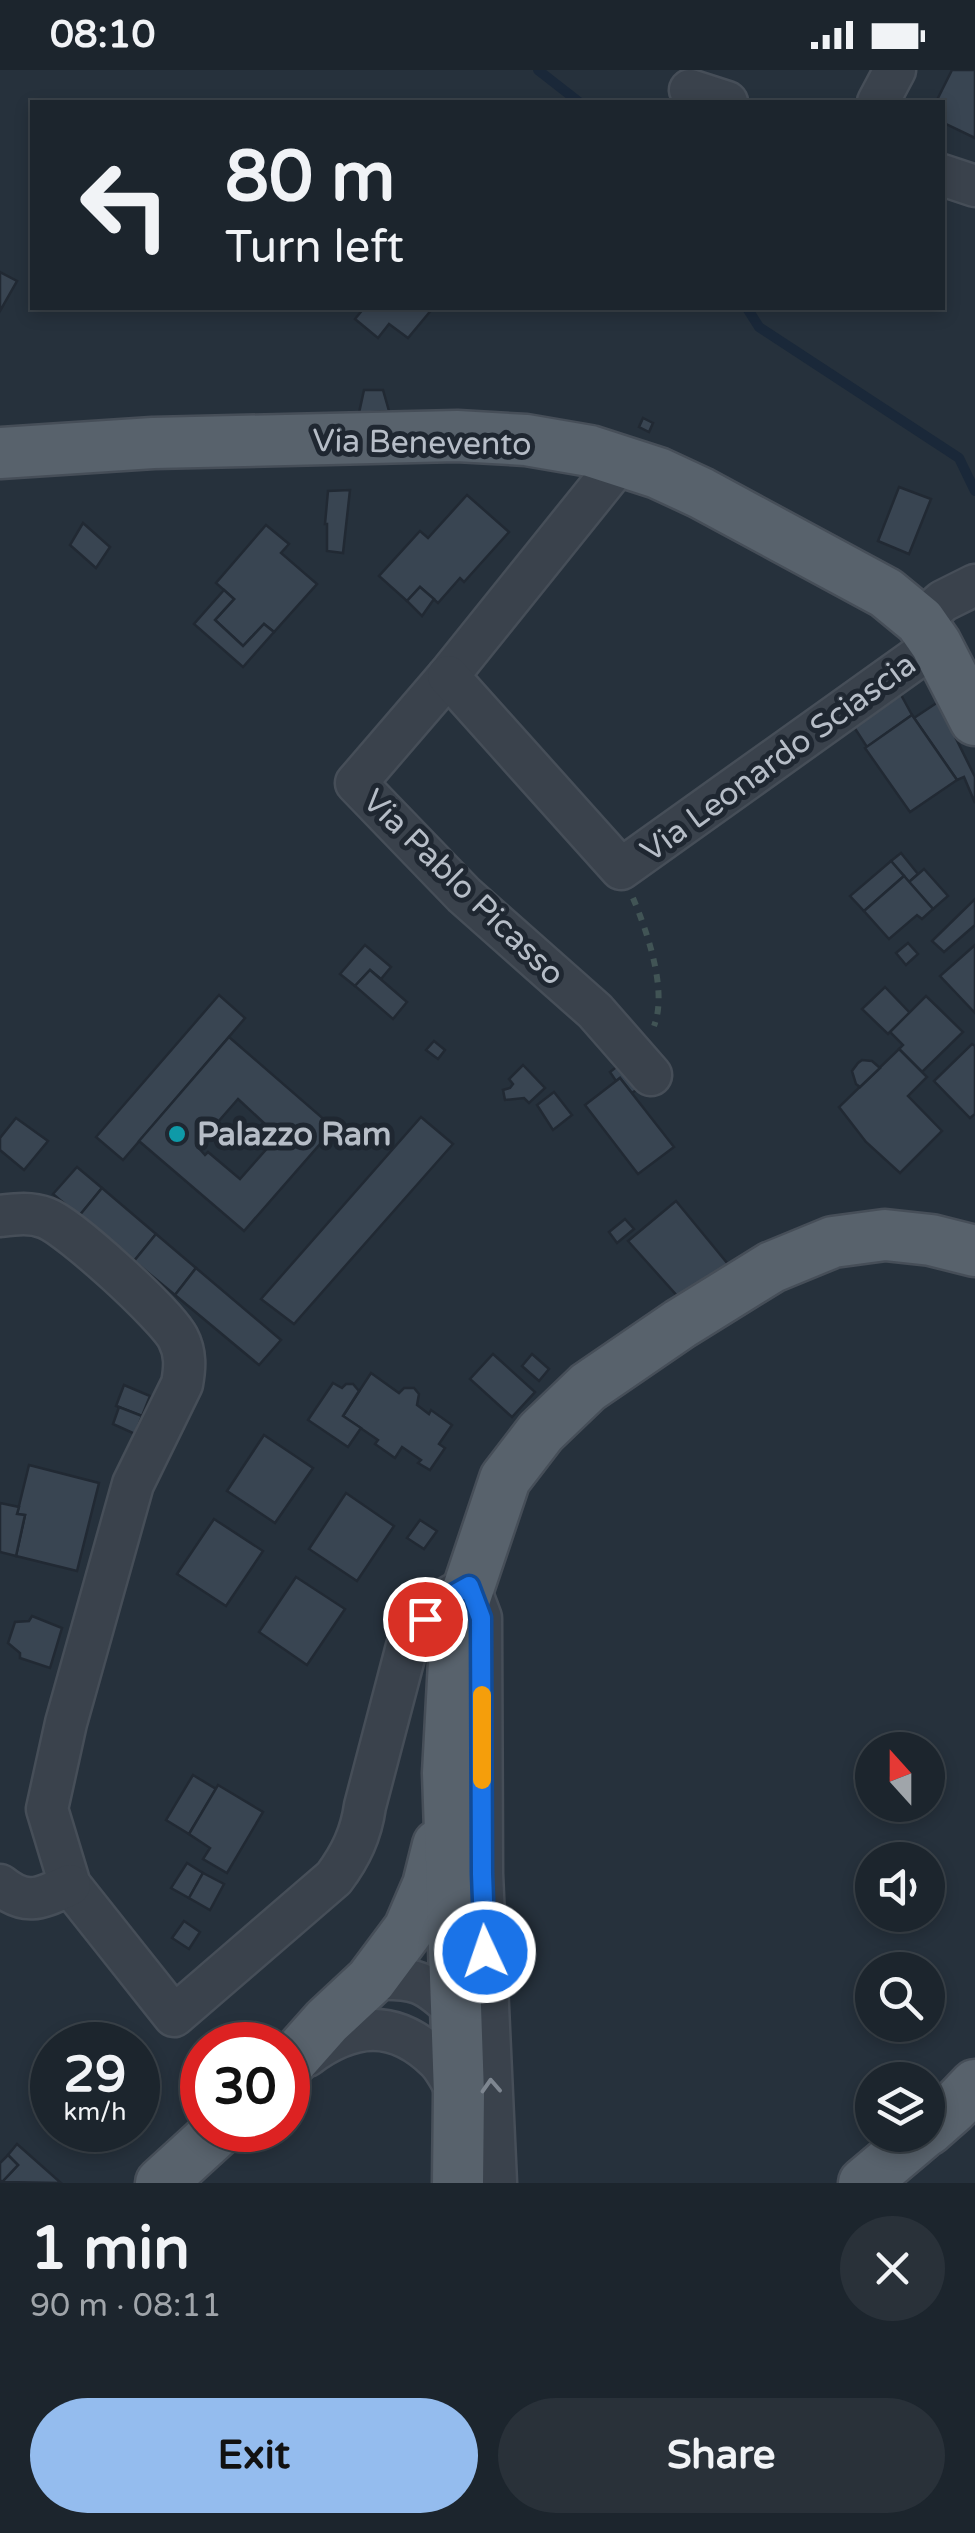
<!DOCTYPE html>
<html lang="en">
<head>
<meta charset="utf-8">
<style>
  :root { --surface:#1c252d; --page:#293139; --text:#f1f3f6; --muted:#a0a5aa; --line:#3a4249; --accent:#94bcee }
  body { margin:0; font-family:"Varela Round",sans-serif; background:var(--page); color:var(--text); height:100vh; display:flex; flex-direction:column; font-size:38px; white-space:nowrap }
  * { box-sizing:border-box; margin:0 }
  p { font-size:32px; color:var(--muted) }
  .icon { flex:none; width:55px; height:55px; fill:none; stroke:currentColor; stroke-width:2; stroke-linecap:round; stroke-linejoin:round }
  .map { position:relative; height:2113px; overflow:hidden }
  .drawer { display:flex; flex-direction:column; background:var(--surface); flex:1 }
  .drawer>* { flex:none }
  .hud { position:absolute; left:30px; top:30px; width:915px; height:210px; border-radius:0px; box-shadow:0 5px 15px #0003,0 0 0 2px var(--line); background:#1c252d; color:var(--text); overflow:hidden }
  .needle { width:65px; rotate:339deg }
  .controls { position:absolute; left:855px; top:1662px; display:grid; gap:20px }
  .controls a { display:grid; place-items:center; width:90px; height:90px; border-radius:50%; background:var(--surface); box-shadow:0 5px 15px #0003,0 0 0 2px var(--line); font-size:50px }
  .speed { position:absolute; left:30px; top:1952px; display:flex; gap:20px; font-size:50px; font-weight:700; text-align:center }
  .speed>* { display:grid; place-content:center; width:130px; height:130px; border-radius:50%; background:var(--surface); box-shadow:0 5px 15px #0003,0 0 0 2px var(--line); line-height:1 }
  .speed small { font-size:25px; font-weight:400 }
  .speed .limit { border:15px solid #d22; background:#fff; color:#111 }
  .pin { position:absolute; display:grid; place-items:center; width:85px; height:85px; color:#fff; margin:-42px; border:5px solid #fff; border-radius:50%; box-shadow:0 2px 10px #0007 }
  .me { position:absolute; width:110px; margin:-55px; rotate:357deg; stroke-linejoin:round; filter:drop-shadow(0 0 8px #0008) }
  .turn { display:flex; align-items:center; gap:35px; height:210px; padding:0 30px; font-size:45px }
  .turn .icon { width:130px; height:130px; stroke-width:2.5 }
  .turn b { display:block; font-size:70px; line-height:85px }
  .round { display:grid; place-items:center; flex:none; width:105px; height:105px; border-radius:52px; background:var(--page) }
  .headline { display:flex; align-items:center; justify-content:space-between; height:170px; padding:0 30px }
  h1 { font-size:60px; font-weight:800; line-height:75px }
  .cta { display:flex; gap:20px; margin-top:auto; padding:20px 30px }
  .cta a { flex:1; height:115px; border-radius:60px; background:var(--accent); color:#111; font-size:40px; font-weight:800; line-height:115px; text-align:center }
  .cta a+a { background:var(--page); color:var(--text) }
  .status { display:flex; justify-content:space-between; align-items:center; height:70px; padding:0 50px; background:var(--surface); direction:ltr }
  .status svg { height:28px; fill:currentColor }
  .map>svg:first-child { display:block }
</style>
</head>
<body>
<div class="status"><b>08:10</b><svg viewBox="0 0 49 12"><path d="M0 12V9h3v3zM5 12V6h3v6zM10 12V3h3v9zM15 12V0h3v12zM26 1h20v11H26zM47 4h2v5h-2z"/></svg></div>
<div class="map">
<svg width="975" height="2113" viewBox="0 0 975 2113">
  <rect width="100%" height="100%" fill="#26313c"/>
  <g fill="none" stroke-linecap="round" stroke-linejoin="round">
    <g stroke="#1a2839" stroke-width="10">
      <polyline points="538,0 579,32"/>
      <polyline points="747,238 759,257 959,388 975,421"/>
    </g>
  </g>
  <g fill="#394552" stroke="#212933" stroke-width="2.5" fill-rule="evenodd">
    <polygon points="952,0 975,0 975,68 942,52 942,32 936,32"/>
    <polygon points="0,202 17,211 0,241"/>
    <polygon points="364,238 433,238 408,268 389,254 378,268 355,249"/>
    <polygon points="364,320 383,320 389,341 359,343"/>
    <polygon points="643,348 653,353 649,362 639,357"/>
    <polygon points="899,417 931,429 909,484 878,471"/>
    <polygon points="350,420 343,483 327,481 327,454 325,454 328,421"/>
    <polygon points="467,425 509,462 464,512 460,508 438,533 420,517 407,531 379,506 420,461 428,468"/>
    <polygon points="83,453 110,477 96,498 70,475"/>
    <polygon points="266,455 289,474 281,483 317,514 274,562 264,554 243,576 215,550 234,529 216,513"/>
    <polygon points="420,517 434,529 422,546 407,531"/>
    <polygon points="224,520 234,529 215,550 243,576 264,554 274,562 243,597 194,554"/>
    <polygon points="900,623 912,645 867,677 854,657"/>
    <polygon points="938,632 975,707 975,733 964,707 957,710 914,648"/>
    <polygon points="912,645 957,710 910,742 865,678"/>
    <polygon points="901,783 918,804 909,812 891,791"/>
    <polygon points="891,791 904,806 864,841 850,826"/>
    <polygon points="924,799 948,826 933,839 909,812"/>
    <polygon points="904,806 933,839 922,849 917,845 889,869 864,841"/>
    <polygon points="975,829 975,855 944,882 932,871"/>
    <polygon points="908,873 918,884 906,895 896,883"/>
    <polygon points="365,875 391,897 381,909 370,900 355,916 340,904"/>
    <polygon points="975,875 975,943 940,906"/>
    <polygon points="370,900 407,932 393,949 355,916"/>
    <polygon points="885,917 910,943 888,964 862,939"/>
    <polygon points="219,925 245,948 123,1090 96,1067"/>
    <polygon points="926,926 963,962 922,1002 899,979 903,975 890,962"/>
    <path d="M229 967 334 1058 244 1161 139 1071ZM238 1029 278 1066 240 1109 208 1082 205 1085 197 1076Z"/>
    <polygon points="434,971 445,980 438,989 426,980"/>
    <polygon points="972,974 975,976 975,1044 970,1048 934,1011"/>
    <polygon points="899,979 927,1007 908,1026 942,1061 900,1103 866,1072 839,1037"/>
    <polygon points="862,990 872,991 880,998 860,1017 856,1014 852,1001 858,993"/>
    <polygon points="624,991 643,1015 632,1023 620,1008 616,1011 610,1002"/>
    <polygon points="523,995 545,1018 529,1033 524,1028 505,1030 503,1020 510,1018 513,1014 509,1009"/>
    <polygon points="620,1008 674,1077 638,1104 585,1035"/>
    <polygon points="554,1022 572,1045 553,1060 537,1035"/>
    <polygon points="421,1047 453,1074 294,1254 261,1229"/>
    <polygon points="16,1048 48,1071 24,1100 0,1080 0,1068"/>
    <polygon points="77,1097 102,1118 79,1146 53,1124"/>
    <polygon points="102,1118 156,1164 134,1191 79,1146"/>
    <polygon points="676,1131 737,1205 689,1239 628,1171"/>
    <polygon points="625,1149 634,1159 617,1173 609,1162"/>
    <polygon points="156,1164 196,1198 175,1225 134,1191"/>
    <polygon points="196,1198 281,1270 259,1295 175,1225"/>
    <polygon points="493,1284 535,1322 512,1347 470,1309"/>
    <polygon points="532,1284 549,1299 539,1311 522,1296"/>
    <polygon points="371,1303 399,1323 404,1318 414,1318 419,1324 417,1335 429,1344 431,1340 452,1355 439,1374 445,1378 430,1400 418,1393 421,1390 402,1377 395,1388 375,1374 378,1370 343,1346"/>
    <polygon points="333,1313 342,1318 346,1314 353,1314 359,1321 343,1346 361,1358 348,1377 308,1350"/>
    <polygon points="124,1315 150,1326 142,1346 116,1336"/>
    <polygon points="119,1337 142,1346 135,1364 113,1354"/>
    <polygon points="264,1365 313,1398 275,1453 227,1421"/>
    <polygon points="29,1395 99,1413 77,1501 16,1486 25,1445 17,1444"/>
    <polygon points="346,1423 394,1456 357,1511 309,1479"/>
    <polygon points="0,1433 19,1437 17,1444 25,1445 16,1486 0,1482"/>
    <polygon points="214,1449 263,1481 226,1536 177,1504"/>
    <polygon points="420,1450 437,1461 424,1479 407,1468"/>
    <polygon points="296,1507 345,1539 307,1595 259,1562"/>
    <polygon points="32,1546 62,1558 50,1598 20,1588 20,1583 8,1573 15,1552 29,1551"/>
    <polygon points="193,1705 216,1719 189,1764 166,1750"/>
    <polygon points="218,1715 263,1742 227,1803 203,1789 210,1778 189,1764"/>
    <polygon points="187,1793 203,1803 189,1828 171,1818"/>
    <polygon points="203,1803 224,1814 210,1840 189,1828"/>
    <polygon points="184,1851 200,1862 189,1879 172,1868"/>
    <polygon points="17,2074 61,2113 2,2112 18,2095 8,2085"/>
    <polygon points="8,2085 18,2095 2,2112 0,2110 0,2093"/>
  </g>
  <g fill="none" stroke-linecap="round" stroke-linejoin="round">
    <g stroke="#464e58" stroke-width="45">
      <g id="minor">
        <polyline points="690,20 727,32"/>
        <polyline points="878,32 895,0"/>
        <polyline points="942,105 975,116"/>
        <polyline points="620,392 448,606 356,713 464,825 595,941 651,1005"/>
        <polyline points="920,551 943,531 975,515"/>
        <polyline points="448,606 621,799 936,574"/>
        <path d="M0 1146C16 1144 31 1142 46 1148 70 1157 166 1245 178 1268 186 1283 185 1298 182 1314L133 1414 66 1653 47 1739 70 1815 174 1946 334 1808C351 1785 361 1764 365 1736L407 1576 425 1549 451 1526 469 1516 481 1548 482 1804 496 2113"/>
        <path d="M0 1815C27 1837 41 1828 70 1815"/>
        <path d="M371 1909C415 1907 426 1911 457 1942"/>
        <path d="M307 1986C352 1953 394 1948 437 1990 446 1999 452 2013 459 2024"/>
      </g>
    </g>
    <g stroke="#464e58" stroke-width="55">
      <g id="major">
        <polyline points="0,383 153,373 457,366 526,370 590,381 658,403 701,423 886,523 920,551 936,574 975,650"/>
        <polyline points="288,1995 327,1951 371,1910 409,1859 428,1815 438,1775"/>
        <polyline points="928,2060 953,2038 975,2015"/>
        <polyline points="161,2113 219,2060"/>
        <polyline points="458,2113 459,2024 448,1703 456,1555 505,1409 541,1362 588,1317 680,1254 772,1197 833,1172 885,1165 931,1170 975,1181"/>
        <polyline points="864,2113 921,2065"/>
      </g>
    </g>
    <path stroke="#415455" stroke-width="6" stroke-dasharray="8 8" stroke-linecap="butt" d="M633 828C647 861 668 921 654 956"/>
    <use href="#minor" stroke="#3a424c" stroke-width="40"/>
    <use href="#major" stroke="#58626c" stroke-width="50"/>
  </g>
  <defs><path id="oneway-chevron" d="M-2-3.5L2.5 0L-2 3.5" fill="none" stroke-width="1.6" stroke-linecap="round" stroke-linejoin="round" transform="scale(2.5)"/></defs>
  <use stroke="#7e8690" href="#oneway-chevron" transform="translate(491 2016) rotate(-93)"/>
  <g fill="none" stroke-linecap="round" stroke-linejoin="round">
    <g stroke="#114b97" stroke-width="25">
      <polyline id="route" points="425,1549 451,1526 469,1516 481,1548 482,1804 485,1882"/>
    </g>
    <use href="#route" stroke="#1a73e8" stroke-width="18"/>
    <polyline stroke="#f59e0b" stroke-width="18" points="482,1625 482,1710"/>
  </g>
  <circle fill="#0f9aa8" stroke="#1f2731" stroke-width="4" cx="177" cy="1064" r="10"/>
  <g text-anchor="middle" stroke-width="10" stroke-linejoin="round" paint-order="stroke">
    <g font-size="32" fill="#b6bdc7" stroke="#1f2731">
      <text transform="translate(422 372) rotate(1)" y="11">Via Benevento</text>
      <text transform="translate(778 687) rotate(-36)" y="11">Via Leonardo Sciascia</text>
      <text transform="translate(464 817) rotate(44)" y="11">Via Pablo Picasso</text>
    </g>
    <g font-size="32" font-weight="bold" fill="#b6bdc7" stroke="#1f2731" text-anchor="start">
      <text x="197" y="1075">Palazzo Ram</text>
    </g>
  </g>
</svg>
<div class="controls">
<a><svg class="needle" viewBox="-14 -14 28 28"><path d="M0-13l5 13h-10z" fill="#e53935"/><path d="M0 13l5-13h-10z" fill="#a0a5aa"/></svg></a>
<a><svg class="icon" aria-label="sound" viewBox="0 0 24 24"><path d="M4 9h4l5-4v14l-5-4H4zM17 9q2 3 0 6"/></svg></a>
<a><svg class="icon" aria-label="search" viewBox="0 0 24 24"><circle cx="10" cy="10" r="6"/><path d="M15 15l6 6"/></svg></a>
<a><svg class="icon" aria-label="layers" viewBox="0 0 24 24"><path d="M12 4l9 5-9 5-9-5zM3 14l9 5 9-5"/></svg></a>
</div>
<div class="speed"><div>29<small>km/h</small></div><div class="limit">30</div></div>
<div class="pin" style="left:425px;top:1549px;background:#d93025"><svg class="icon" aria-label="arrive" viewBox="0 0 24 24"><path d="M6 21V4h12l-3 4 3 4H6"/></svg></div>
<svg class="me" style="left:485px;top:1882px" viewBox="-20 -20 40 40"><circle r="17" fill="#1a73e8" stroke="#fff" stroke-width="3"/><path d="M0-11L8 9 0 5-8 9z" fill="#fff"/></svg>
<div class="hud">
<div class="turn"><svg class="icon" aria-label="left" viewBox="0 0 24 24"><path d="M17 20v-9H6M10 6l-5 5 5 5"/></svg><div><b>80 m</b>Turn left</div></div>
</div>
</div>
<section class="drawer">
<div class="headline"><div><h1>1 min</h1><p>90 m · 08:11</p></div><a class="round"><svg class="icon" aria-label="close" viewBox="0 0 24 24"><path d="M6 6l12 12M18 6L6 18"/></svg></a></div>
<div class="cta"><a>Exit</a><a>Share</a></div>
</section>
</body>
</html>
